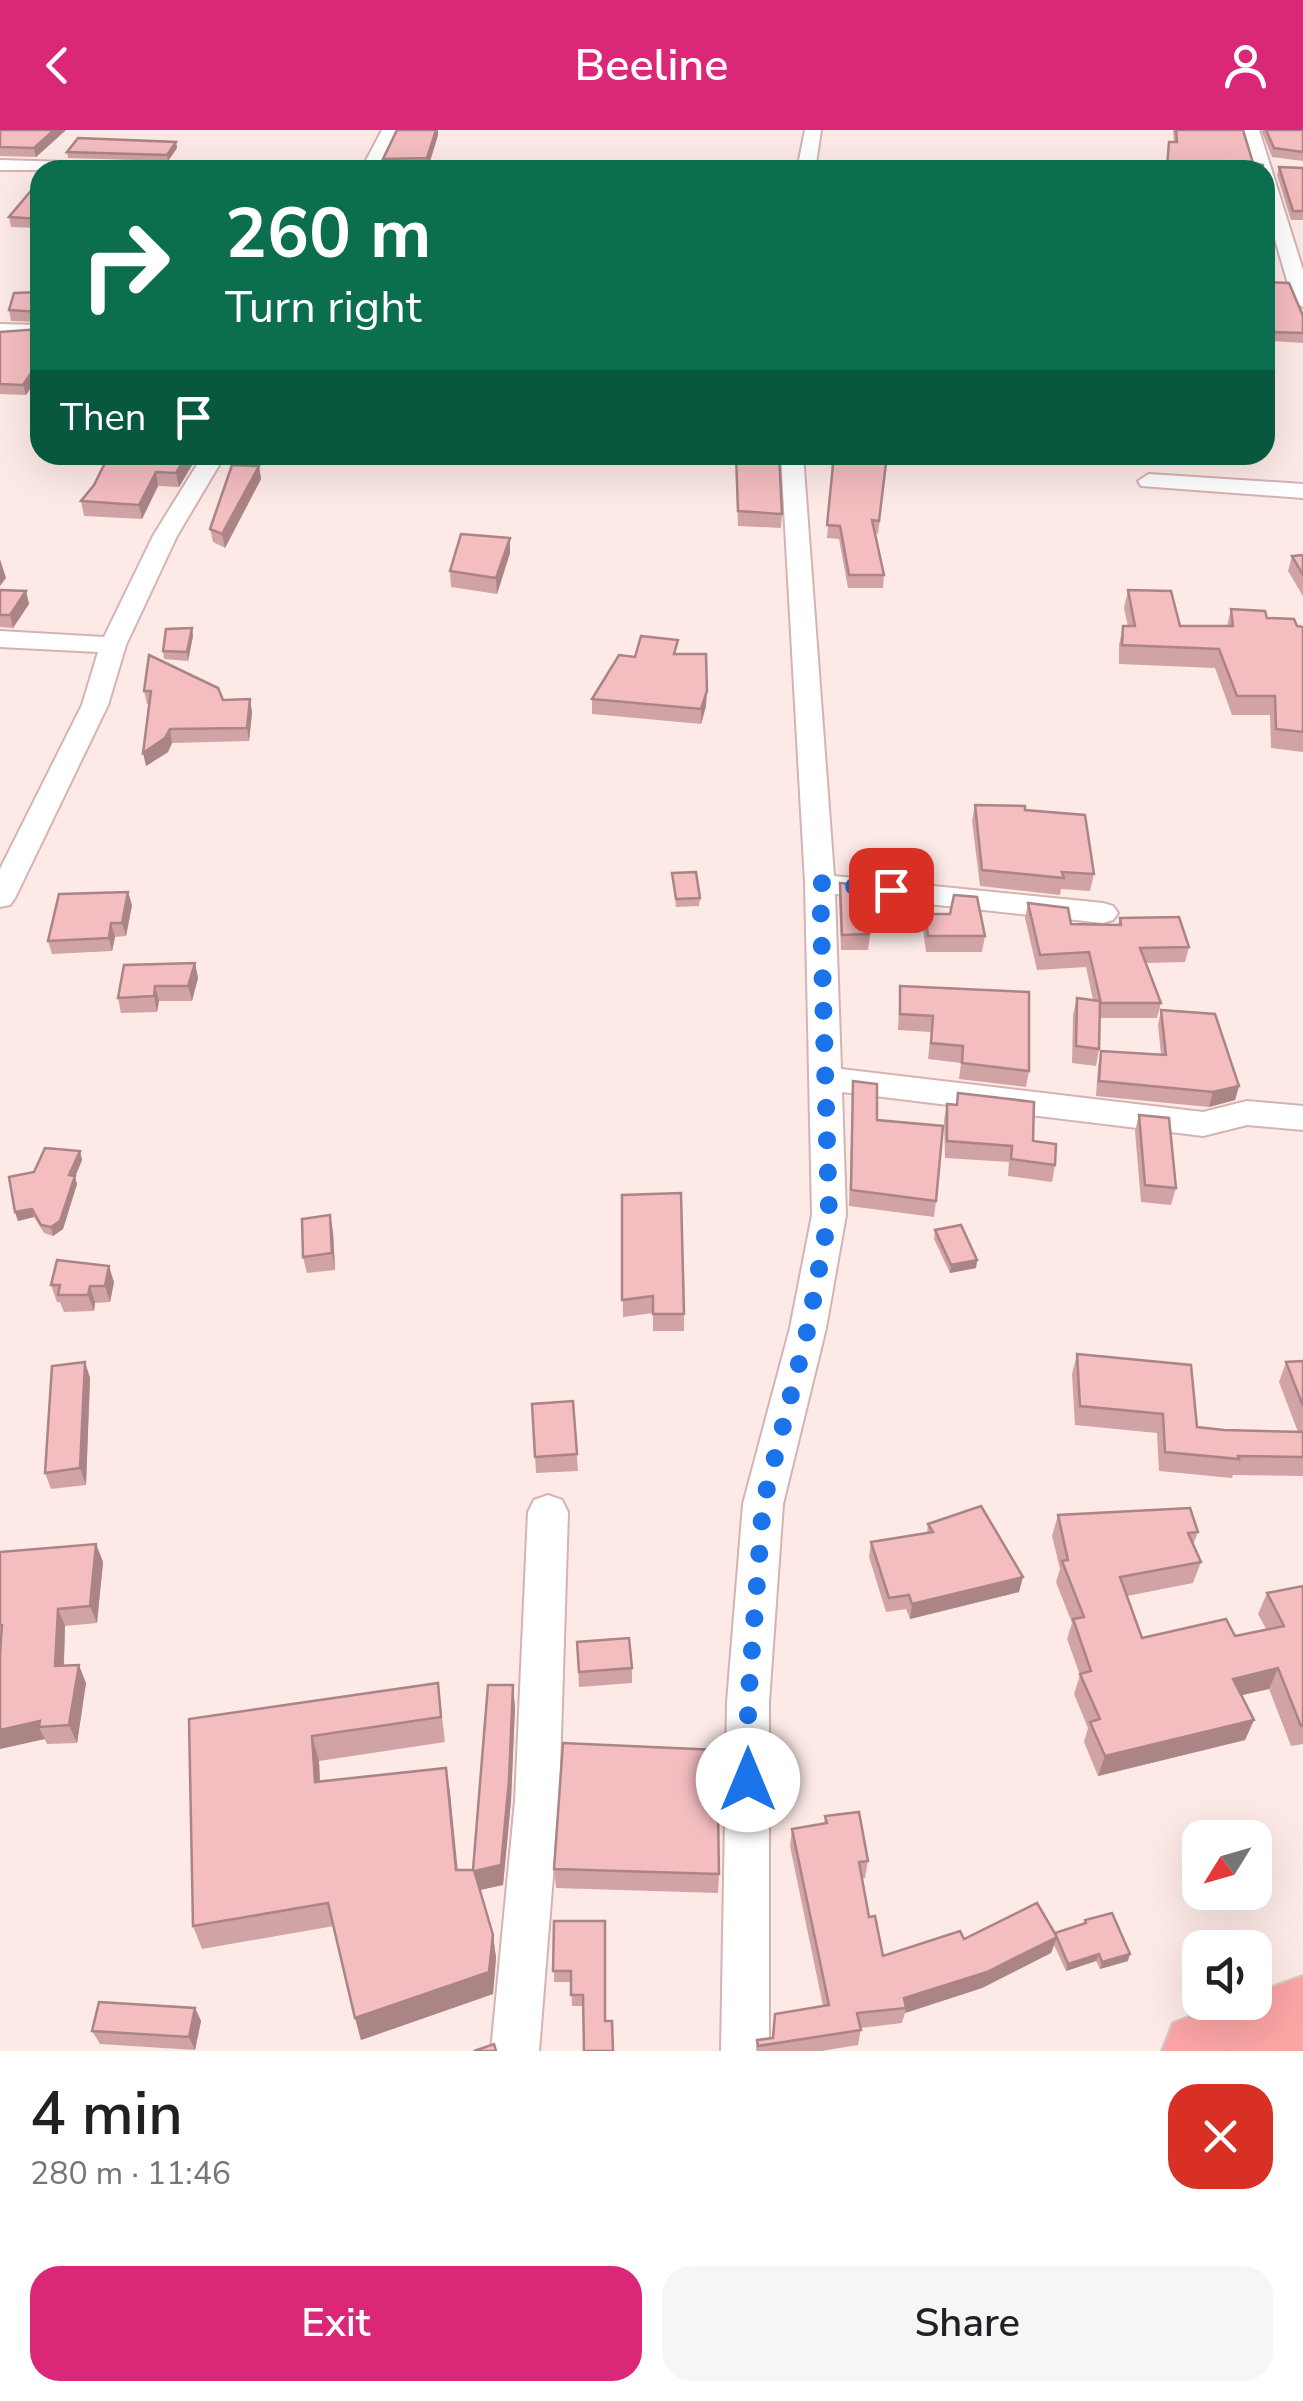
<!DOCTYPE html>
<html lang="en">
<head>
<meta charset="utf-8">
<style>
  :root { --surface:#fff; --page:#f6f6f6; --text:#202124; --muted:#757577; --accent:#db2777 }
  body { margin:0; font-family:"Nunito Sans",sans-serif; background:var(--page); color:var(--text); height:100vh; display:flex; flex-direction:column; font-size:38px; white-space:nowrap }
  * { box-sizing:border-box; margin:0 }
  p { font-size:32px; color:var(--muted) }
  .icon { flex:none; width:55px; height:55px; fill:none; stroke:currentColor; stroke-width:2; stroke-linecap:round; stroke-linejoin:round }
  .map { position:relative; height:1921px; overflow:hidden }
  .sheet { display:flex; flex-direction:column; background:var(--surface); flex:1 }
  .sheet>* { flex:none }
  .top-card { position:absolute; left:30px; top:30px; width:1245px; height:305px; border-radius:30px; box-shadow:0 10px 40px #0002; background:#0b6e4f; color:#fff; overflow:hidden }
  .needle { width:65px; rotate:233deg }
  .buttons { position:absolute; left:1182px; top:1690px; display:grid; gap:20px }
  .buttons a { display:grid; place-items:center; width:90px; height:90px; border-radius:20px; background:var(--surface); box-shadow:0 10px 40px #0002; font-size:50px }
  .pin { position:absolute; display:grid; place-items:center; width:85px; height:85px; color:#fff; margin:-42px; border-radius:20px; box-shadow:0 5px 15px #0006 }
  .me { position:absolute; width:110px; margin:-55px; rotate:0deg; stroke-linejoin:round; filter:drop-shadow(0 0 8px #0008) }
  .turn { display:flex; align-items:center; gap:35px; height:210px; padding:0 30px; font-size:45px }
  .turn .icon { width:130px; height:130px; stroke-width:2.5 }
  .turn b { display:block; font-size:70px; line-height:85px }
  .then { display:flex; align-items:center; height:95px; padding:0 30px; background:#0003; gap:20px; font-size:38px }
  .round { display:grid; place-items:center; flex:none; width:105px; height:105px; border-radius:30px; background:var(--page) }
  .overview { display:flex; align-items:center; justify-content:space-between; height:170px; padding:0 30px }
  h1 { font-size:60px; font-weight:600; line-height:75px }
  .primary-button { display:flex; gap:20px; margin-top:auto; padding:20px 30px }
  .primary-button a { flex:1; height:115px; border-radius:30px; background:var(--accent); color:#fff; font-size:40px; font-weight:600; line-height:115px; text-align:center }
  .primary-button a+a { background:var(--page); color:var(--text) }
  header { display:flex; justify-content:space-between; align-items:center; height:130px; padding:0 30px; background:var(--accent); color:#fff; font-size:45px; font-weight:600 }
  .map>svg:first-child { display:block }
</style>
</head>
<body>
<header><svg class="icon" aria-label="back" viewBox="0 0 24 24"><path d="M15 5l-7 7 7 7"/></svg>Beeline<svg class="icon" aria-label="person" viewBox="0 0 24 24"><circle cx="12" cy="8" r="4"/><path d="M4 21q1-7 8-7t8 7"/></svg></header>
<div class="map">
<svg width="1303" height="1921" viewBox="0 0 1303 1921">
  <rect width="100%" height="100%" fill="#fdeae7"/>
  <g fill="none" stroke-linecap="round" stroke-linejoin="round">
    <g stroke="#d5b3b2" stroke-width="4">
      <g id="minor">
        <polygon points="382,0 398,0 379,40 361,40"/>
        <polygon points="805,0 821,0 815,40 797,40"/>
        <polygon points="1243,0 1259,0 1303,140 1303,177 1293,171 1265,75 1265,40 1255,40"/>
        <polygon points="0,30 171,35 180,40 0,40"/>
        <polygon points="0,194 40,195 40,207 0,206"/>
        <polygon points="203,325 225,325 177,406 126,515 108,575 15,768 10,775 0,777 0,739 82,575 98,522 0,517 0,501 104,507 153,406"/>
        <polygon points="781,325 803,325 834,746 1103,773 1113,776 1118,783 1113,790 1103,793 835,764 841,939 1203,982 1247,971 1303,976 1303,1000 1247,995 1203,1006 842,962 846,1085 826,1198 783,1374 769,1572 769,1921 721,1921 727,1572 743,1374 790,1198 812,1085 805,753"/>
        <polygon points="1149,344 1303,354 1303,368 1141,356 1138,351"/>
        <polygon points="548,1365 562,1370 568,1382 559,1671 539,1921 491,1921 515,1671 528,1382 534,1370"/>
      </g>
    </g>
    <g stroke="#d6c9ca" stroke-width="4">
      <polygon id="trunk" points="1303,1846 1303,1921 1162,1921 1173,1893 1228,1872 1255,1872 1255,1863"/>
    </g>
    <use href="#minor" fill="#fff" fill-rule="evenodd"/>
    <use href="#trunk" fill="#fca5a5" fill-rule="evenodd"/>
  </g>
  <g fill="#d2a3a5">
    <polygon points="0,0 66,0 36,27 0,26"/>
    <polygon points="1173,0 1243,0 1253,33 1263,40 1166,40 1169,12 1174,12"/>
    <polygon points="1261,0 1303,0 1303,31 1272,27"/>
    <polygon points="438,5 428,38 384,39 383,29"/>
    <polygon points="176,12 177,18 168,31 68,28 67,22"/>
    <polygon points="1279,37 1303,38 1303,90 1291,90 1277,45"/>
    <polygon points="40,50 40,98 11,97 9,87"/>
    <polygon points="1265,152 1303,186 1303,213 1271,211 1269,227 1266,226 1265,230"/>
    <polygon points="40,162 40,192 11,191 9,180"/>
    <polygon points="40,199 40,244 26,265 0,264 0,202"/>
    <polygon points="109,325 198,325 179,357 158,356 142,389 84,386 81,371 94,355"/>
    <polygon points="736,325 782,384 781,398 738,396"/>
    <polygon points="831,325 888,325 878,404 875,403 884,445 883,458 848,458 839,409 827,408 832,346"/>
    <polygon points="259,336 261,349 225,418 213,412 210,399"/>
    <polygon points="510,408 510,423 497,464 451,457 450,441"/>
    <polygon points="1292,426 1303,426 1303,466 1288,441"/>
    <polygon points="0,460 26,461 29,474 13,498 0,497"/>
    <polygon points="1128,460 1180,496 1227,496 1231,479 1303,497 1303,622 1271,618 1270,585 1232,585 1215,538 1119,534 1119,515 1123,496 1128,496 1124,478"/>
    <polygon points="193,506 188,531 164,529 163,521"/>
    <polygon points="677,524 706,576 701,594 592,584 592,569 635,527"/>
    <polygon points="149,525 223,570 250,569 252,583 249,611 172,613 168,622 146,636 150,574 147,574 144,561"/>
    <polygon points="975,675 1025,680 1094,744 1090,761 1061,759 1060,765 980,756 972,691"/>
    <polygon points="672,743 700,768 699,776 676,777"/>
    <polygon points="840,753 877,757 868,820 841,820 839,768"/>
    <polygon points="1028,773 1071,794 1118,795 1120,788 1189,817 1185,832 1146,833 1161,873 1157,888 1100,888 1099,919 1096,936 1072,933 1073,885 1077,868 1093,870 1086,837 1037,840 1025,788"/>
    <polygon points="132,775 126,806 115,807 112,821 52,824 48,811"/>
    <polygon points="925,784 985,806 982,822 926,822 923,800"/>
    <polygon points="195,833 198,848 192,871 159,871 157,882 121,883 118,868"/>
    <polygon points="900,856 1029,941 1026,957 959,949 961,933 928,929 931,902 898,900"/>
    <polygon points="1161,880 1239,956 1235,970 1209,977 1096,966 1098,936 1101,921 1161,925 1158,895"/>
    <polygon points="853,951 877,990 936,1071 934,1087 849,1076"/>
    <polygon points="947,974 1033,1011 1055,1035 1052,1052 1008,1046 1009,1032 945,1028 944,990"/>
    <polygon points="1139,985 1176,1058 1171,1075 1141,1072 1135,1001"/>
    <polygon points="80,1021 82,1030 75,1047 77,1054 63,1099 53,1106 44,1103 34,1087 18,1091 15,1082"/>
    <polygon points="622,1065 684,1184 684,1201 653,1201 653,1183 623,1187"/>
    <polygon points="330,1085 333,1102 335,1140 307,1143 303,1127"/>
    <polygon points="935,1100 977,1130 976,1138 950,1143 934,1109"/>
    <polygon points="114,1152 110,1172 95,1173 94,1181 64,1182 60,1172 57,1172 51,1155"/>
    <polygon points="1077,1224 1197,1297 1224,1300 1298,1302 1279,1252 1286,1232 1303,1231 1303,1346 1233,1345 1232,1348 1159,1341 1157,1303 1075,1295 1072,1244"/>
    <polygon points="85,1232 90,1248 86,1355 51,1359 45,1343"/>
    <polygon points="573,1271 578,1341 536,1343 532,1274"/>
    <polygon points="1058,1385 1198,1402 1193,1415 1201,1432 1193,1453 1127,1466 1142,1508 1235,1506 1266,1499 1258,1484 1267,1463 1303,1456 1303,1614 1291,1616 1269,1559 1242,1565 1254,1590 1245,1610 1098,1646 1084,1612 1088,1598 1074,1564 1080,1545 1067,1509 1072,1493 1056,1452 1060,1439 1052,1406"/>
    <polygon points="928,1394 1019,1462 910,1489 906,1479 886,1482 869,1427 871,1412 927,1403"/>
    <polygon points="96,1414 103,1432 97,1493 65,1496 64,1536 86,1553 77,1613 47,1614 0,1514 0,1422"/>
    <polygon points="577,1512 632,1538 632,1553 579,1557"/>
    <polygon points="438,1553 445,1612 319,1631 320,1652 446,1638 457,1740 473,1740 515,1577 511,1671 503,1755 480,1760 493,1805 496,1828 493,1864 361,1910 334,1796 202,1819 193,1796 189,1589"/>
    <polygon points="825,1686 868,1731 865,1748 862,1748 869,1787 883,1826 964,1809 1055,1803 1083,1794 1085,1790 1128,1831 1100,1839 1096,1831 1066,1841 1054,1815 1051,1823 982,1858 905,1883 902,1893 861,1898 858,1915 821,1921 756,1921 757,1910 772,1908 775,1884 823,1876 790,1716 792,1699 824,1694"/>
    <polygon points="554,1739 719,1744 718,1763 556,1758"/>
    <polygon points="554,1791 606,1891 613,1921 583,1876 572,1876 571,1852 554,1852"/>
    <polygon points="195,1878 201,1891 195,1920 100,1914 92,1901"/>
  </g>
  <g fill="#ab8486">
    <polygon points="54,0 66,0 36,27 34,18"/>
    <polygon points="436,0 438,0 438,5 428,38 427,28"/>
    <polygon points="176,12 177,18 168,31 167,25"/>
    <polygon points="40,230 40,244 26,265 23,255"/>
    <polygon points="187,325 198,325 179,357 176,343"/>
    <polygon points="259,336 261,349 225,418 222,404"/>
    <polygon points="156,342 158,356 142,389 139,375"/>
    <polygon points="510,408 510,423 497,464 496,448"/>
    <polygon points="0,429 6,448 0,456"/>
    <polygon points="26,461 29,474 13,498 10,485"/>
    <polygon points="192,498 193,506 188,531 187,522"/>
    <polygon points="707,561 706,576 701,594 701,579"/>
    <polygon points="250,569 252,583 249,611 247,598"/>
    <polygon points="170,599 172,613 168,622 146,636 143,623"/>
    <polygon points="128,762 132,775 126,806 122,793"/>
    <polygon points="111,793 115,807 112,821 109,808"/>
    <polygon points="195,833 198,848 192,871 188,856"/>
    <polygon points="155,856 159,871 157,882 154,866"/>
    <polygon points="1239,956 1235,970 1209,977 1213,962"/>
    <polygon points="80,1021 82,1030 75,1047 77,1054 63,1099 53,1106 51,1097"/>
    <polygon points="32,1079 34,1087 18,1091 15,1082"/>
    <polygon points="330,1085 333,1102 335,1140 332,1123"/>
    <polygon points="977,1130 976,1138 950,1143 951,1135"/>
    <polygon points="109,1136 114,1152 110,1172 105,1156"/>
    <polygon points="90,1156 95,1173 94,1181 88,1165"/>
    <polygon points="85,1232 90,1248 86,1355 80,1338"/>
    <polygon points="96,1414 103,1432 97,1493 90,1476"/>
    <polygon points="1023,1447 1019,1462 910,1489 912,1474"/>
    <polygon points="58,1479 65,1496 63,1554 55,1536"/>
    <polygon points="79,1535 86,1553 77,1613 69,1595"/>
    <polygon points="1278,1538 1269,1559 1225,1569 1233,1549"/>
    <polygon points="513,1555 515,1577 511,1671 503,1755 475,1761 472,1742"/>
    <polygon points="1254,1590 1245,1610 1098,1646 1105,1626"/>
    <polygon points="40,1591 39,1597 45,1609 0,1619 0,1600"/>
    <polygon points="312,1606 319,1631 321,1676 315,1652"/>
    <polygon points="446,1638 450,1662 460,1763 456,1740"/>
    <polygon points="493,1805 496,1828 493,1864 361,1910 355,1888"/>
    <polygon points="1057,1807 1051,1823 982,1858 905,1883 906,1878 904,1868"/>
    <polygon points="1099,1824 1096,1831 1066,1841 1068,1834"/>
    <polygon points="1130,1824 1128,1831 1100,1839 1102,1832"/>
    <polygon points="195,1878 201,1891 195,1920 189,1907"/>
  </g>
  <g fill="#f4bdc0" stroke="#ab8486" stroke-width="2.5">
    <polygon points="0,0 54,0 34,18 0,17"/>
    <polygon points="397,0 436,0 427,28 383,29"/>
    <polygon points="1176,0 1243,0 1253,33 1263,35 1263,40 1184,40 1183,37 1167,37 1169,12 1177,12"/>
    <polygon points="1266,0 1303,0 1303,22 1274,18"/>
    <polygon points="78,8 176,12 167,25 67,22"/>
    <polygon points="54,34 179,34 307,40 49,40"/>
    <polygon points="1279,37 1303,38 1303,81 1293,81"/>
    <polygon points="40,50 40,89 9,87"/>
    <polygon points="1265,152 1289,153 1303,186 1303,203 1270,202 1271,217 1267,216 1267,221 1265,220"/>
    <polygon points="40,162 40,182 9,180 14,163"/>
    <polygon points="40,199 40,230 23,255 0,254 0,202"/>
    <polygon points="109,325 187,325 176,343 156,342 139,375 81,371 94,355"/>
    <polygon points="736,325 779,325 782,384 738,381"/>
    <polygon points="832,325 887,325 879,391 872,390 884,445 849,445 840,396 827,395 833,335"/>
    <polygon points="232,335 259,336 222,404 210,399"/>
    <polygon points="461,404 510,408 496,448 450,441"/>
    <polygon points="1303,425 1303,445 1292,426"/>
    <polygon points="0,460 26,461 10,485 0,485"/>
    <polygon points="1128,460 1171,461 1180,496 1233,496 1231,479 1265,481 1267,488 1294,489 1297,496 1303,497 1303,602 1276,599 1275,566 1237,566 1219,519 1122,515 1123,496 1135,496"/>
    <polygon points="192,498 187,522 163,521 166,499"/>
    <polygon points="641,506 678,510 674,524 706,524 707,561 701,579 592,569 619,525 635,527"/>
    <polygon points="149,525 218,558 223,570 250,569 247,598 170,599 165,608 143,623 151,561 144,561"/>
    <polygon points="975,675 1025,676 1025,680 1085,685 1094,744 1062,742 1064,748 982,740"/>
    <polygon points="696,742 700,768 676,769 672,743"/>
    <polygon points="840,753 877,757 869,804 842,805"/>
    <polygon points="128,762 122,793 111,793 109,808 48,811 59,764"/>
    <polygon points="954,765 977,767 985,806 928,806 925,784 950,784"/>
    <polygon points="1028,773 1068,778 1071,794 1121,795 1120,788 1179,787 1189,817 1140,818 1161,873 1101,873 1089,822 1040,825"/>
    <polygon points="195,833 188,856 155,856 154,866 118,868 124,835"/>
    <polygon points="900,856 1029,862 1029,941 962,933 963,916 931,913 933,886 900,884"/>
    <polygon points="1077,868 1100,871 1099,919 1076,916"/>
    <polygon points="1161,880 1215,884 1239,956 1213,962 1099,951 1101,921 1166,925"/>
    <polygon points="853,951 877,954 877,990 943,996 936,1071 851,1060"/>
    <polygon points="958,963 1034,972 1033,1011 1056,1014 1055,1035 1011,1029 1012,1016 947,1011 947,974 957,975"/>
    <polygon points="1139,985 1169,988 1176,1058 1145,1055"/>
    <polygon points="45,1018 80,1021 69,1045 75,1046 60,1091 51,1097 41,1095 32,1079 15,1082 9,1047 34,1042"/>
    <polygon points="681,1063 684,1184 653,1184 653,1166 622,1170 622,1065"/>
    <polygon points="330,1085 332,1123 303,1127 302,1089"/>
    <polygon points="961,1095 977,1130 951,1135 935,1100"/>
    <polygon points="57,1130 109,1136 105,1156 90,1156 88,1165 58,1165 60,1155 51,1155"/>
    <polygon points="1077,1224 1191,1235 1197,1297 1224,1300 1303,1302 1303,1327 1238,1326 1239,1329 1165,1322 1163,1284 1080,1276"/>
    <polygon points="1303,1231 1303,1276 1286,1232"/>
    <polygon points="85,1232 80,1338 45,1343 52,1236"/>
    <polygon points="573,1271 577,1324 535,1327 532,1274"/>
    <polygon points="981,1376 1023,1447 912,1474 909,1465 889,1468 871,1412 933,1402 928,1394"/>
    <polygon points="1190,1378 1198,1402 1188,1403 1201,1432 1120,1447 1142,1508 1226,1489 1235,1506 1284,1496 1267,1463 1303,1456 1303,1596 1301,1596 1278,1538 1233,1549 1254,1590 1105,1626 1090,1592 1100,1589 1080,1544 1091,1541 1073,1489 1084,1487 1062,1431 1068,1430 1058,1385"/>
    <polygon points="96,1414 90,1476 58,1479 55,1536 79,1535 69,1595 39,1597 40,1591 0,1600 0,1524 2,1495 0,1495 0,1422"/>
    <polygon points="629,1508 632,1538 579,1542 577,1512"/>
    <polygon points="438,1553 441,1587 312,1606 315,1652 446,1638 456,1740 474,1740 493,1805 489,1842 355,1888 328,1773 193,1796 189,1589"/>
    <polygon points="488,1555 513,1555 509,1650 501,1735 475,1741 473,1740"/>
    <polygon points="563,1613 717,1620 719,1744 554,1739"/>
    <polygon points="859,1682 868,1731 859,1732 869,1787 875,1786 883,1826 960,1801 964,1809 1037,1773 1057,1807 987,1842 904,1868 906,1878 857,1883 861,1900 758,1916 757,1910 773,1908 775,1884 829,1875 792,1699 827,1693 825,1686"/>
    <polygon points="1112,1783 1130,1824 1102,1832 1099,1824 1068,1834 1055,1803 1086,1793 1085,1790"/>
    <polygon points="554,1791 605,1791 605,1891 612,1891 613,1921 584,1921 583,1865 571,1865 571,1841 553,1841"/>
    <polygon points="99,1872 195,1878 189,1907 92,1901"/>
    <polygon points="494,1914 496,1921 474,1921"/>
  </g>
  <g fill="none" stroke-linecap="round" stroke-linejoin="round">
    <polyline stroke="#1a73e8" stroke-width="18" stroke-dasharray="0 32.4" points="748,1650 748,1572 763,1374 808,1198 829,1085 820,753 891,760"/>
  </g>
</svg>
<div class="buttons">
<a><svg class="needle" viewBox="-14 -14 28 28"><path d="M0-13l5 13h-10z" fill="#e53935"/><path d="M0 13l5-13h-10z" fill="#757577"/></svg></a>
<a><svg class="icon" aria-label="sound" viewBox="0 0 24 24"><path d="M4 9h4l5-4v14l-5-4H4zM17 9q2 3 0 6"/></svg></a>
</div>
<div class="pin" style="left:891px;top:760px;background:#d93025"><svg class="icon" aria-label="arrive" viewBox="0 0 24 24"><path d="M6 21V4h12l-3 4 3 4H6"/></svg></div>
<svg class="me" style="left:748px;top:1650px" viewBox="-20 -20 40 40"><circle r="19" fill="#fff"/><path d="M0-13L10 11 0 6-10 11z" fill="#1a73e8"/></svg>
<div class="top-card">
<div class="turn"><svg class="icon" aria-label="right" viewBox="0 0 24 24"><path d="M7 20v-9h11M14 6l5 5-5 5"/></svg><div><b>260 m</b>Turn right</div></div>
<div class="then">Then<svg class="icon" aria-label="arrive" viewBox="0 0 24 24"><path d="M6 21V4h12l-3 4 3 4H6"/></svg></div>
</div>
</div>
<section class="sheet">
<div class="overview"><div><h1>4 min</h1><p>280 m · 11:46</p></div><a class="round" style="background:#d93025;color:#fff"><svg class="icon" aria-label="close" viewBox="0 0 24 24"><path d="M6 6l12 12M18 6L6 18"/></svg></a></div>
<div class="primary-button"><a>Exit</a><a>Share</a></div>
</section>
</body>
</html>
